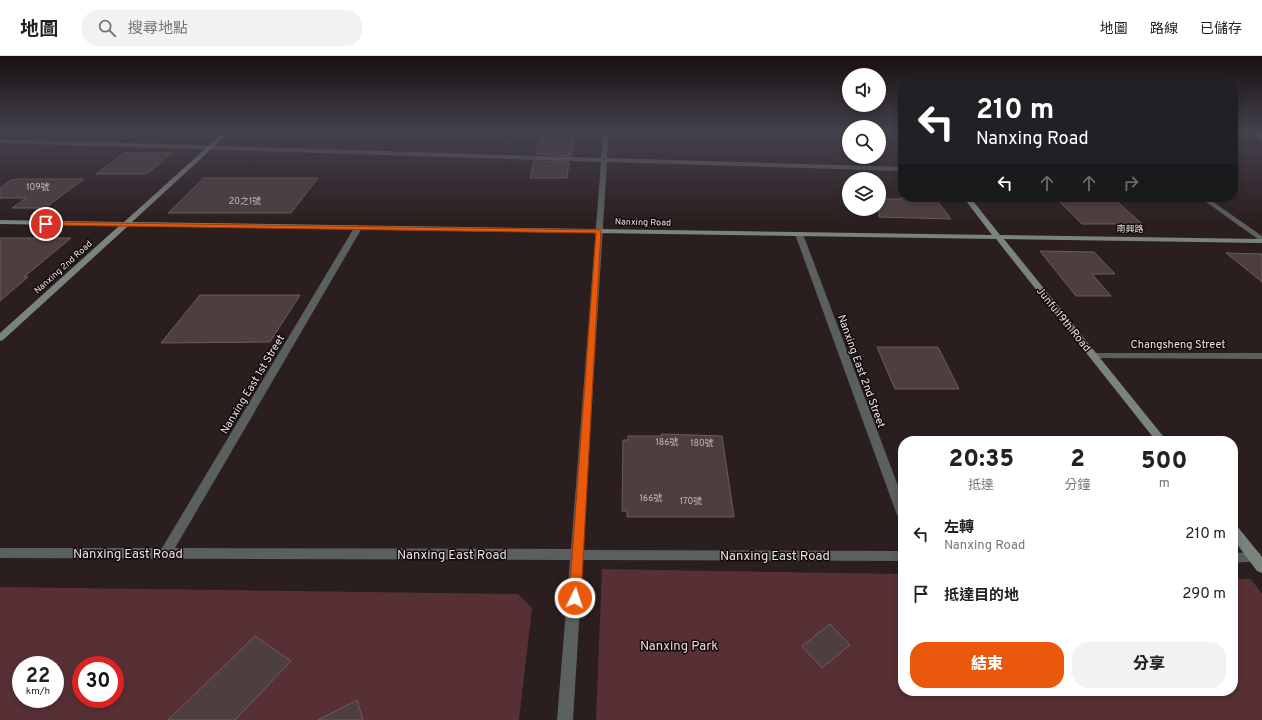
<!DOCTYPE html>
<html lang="zh-TW">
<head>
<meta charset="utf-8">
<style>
  :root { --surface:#fff; --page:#f2f2f2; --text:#222; --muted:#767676; --line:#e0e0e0; --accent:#ea580c }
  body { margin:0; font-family:Overpass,"Noto Sans TC",sans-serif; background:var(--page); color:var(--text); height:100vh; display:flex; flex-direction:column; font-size:15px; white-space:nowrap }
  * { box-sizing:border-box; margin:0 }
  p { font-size:13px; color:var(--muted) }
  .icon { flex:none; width:22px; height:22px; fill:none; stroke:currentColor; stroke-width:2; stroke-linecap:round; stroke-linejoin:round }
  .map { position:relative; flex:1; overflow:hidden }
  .side { position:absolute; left:898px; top:380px; width:340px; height:260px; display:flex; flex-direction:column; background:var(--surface); border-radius:16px; box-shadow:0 2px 6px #0003 }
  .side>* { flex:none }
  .banner { position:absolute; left:898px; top:24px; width:340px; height:122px; border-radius:16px; box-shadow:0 2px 6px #0003; background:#202124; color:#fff; overflow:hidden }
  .controls { position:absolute; left:842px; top:12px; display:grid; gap:8px }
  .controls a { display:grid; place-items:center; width:44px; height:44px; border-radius:50%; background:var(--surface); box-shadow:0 2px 6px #0003; font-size:20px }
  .speed { position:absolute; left:12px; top:600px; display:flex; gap:8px; font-size:20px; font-weight:700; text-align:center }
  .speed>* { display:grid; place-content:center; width:52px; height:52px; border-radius:50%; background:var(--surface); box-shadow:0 2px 6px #0003; line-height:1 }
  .speed small { font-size:10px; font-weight:400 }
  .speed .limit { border:6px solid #d22; background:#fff; color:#111 }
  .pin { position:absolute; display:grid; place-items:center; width:34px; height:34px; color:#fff; margin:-17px; border:2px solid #fff; border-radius:50%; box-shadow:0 1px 4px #0007 }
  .me { position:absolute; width:44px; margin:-22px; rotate:4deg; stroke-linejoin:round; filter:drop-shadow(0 0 3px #0008) }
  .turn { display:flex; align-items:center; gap:14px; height:84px; padding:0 12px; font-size:18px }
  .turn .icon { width:52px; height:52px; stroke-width:2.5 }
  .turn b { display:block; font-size:28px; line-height:34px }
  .lanes { display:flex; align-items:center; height:38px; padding:0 12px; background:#0003; justify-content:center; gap:20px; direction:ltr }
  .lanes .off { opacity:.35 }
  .eta { display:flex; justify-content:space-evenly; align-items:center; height:68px; text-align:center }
  .eta b { font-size:24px; font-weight:800; line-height:28px }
  .primary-button { display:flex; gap:8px; margin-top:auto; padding:8px 12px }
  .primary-button a { flex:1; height:46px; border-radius:16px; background:var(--accent); color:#fff; font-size:16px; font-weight:800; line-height:46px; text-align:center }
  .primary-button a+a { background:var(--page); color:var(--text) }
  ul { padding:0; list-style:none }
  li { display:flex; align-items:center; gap:12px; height:60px; padding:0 12px }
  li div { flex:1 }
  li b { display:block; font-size:15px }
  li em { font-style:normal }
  header { display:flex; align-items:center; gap:24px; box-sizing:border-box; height:56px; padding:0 20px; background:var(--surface); border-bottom:1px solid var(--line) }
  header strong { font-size:19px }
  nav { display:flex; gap:22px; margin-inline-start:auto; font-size:14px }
  .search { width:280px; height:36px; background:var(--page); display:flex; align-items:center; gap:10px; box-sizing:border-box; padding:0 14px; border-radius:16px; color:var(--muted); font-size:15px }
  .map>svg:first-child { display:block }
</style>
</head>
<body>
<header>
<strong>地圖</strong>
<div class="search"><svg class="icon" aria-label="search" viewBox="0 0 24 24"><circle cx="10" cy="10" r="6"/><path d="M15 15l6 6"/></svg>搜尋地點</div>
<nav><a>地圖</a><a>路線</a><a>已儲存</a></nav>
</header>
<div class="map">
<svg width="1262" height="664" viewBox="0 0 1262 664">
  <rect width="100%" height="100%" fill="#2b1e1f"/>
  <g fill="#573035" fill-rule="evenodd">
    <polygon points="602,513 903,518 903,635 1233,635 1233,523 1251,523 1262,538 1262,664 596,664"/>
    <path d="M0 531 518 538 532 552 519 664H0ZM21 609H55V643H21ZM81 609H115V643H81Z"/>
  </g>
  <g fill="#4d3e3f" stroke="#6c5c5d">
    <polygon points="546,82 574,82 571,100 536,98 540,83"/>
    <polygon points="124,97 172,97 147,118 96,118"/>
    <polygon points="534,105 569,106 567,122 530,122"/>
    <polygon points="204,122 318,122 291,157 168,157"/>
    <polygon points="17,123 84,123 45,152 12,152 26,142 0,142 0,132 11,124"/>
    <polygon points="1055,141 1112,141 1142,168 1082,168"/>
    <polygon points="901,142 935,142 951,163 879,161 879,143 902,143"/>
    <polygon points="0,182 71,182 24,221 28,221 0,245"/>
    <polygon points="1040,195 1094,196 1115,218 1092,218 1111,240 1076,240"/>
    <polygon points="1226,197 1262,198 1262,226"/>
    <polygon points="200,239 300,239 270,286 161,287"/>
    <polygon points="877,291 938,291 959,333 895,333"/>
    <polygon points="661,378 722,380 734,461 627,461 627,455 622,455 623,384 628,384 628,380 661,380"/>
    <polygon points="830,568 850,589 822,612 802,590"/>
    <polygon points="255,580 291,605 235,664 168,664"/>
    <polygon points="357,644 363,664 318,664"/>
  </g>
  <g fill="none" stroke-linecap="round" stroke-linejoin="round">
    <g fill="#5a605d" fill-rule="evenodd">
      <polygon points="603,75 609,75 607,102 903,111 903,115 607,106 583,494 903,495 903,505 583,504 573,664 557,664 570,504 0,502 0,492 162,492 354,172 358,170 362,172 175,492 571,493 601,106 0,87 0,83 601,102"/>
      <polygon points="1233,75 1262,76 1262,80 1233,78"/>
      <polygon points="1199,141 1206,141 1262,180 1262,186"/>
      <polygon points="796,176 802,176 803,178 903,443 903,464 899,462 897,459 795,178"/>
      <polygon points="1094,297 1262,297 1262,303 1091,302 1089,300"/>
      <polygon points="1255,496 1260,497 1261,501 1260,505 1233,507 1233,497"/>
    </g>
    <g fill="#7a847e" fill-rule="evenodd">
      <polygon points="9,75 8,76 0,80 0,76"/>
      <polygon points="225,75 231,75 132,166 992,179 963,141 970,141 1000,179 1262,183 1262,187 1004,183 1167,385 1156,385 996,183 128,170 3,284 0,285 0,277 119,170 0,168 0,164 124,166"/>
      <polygon points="1247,75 1254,75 1262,80 1262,84"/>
      <polygon points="1233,469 1237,470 1262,501 1262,517 1257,515 1233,483"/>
    </g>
    <polyline stroke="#cfc4c5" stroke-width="2" stroke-dasharray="1.5 2.5" stroke-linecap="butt" points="1249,75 1262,80"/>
  </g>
  <linearGradient id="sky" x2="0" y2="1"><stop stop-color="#181011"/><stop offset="0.45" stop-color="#44414d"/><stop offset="1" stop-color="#44414d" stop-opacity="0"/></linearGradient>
  <rect width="1262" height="168" fill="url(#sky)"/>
  <polygon fill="#ea580c" stroke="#983908" points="44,166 601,174 581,542 579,546 575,547 571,546 569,542 596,177 46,169 43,168"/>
  <g text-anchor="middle" stroke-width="3" stroke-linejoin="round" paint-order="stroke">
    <g font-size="9" fill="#c4b8b9">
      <text x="38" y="134">109號</text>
      <text x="245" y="148">20之1號</text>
      <text x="667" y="389">186號</text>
      <text x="702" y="390">180號</text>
      <text x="651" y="445">166號</text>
      <text x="691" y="448">170號</text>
    </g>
    <g font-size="9" fill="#ebe1e2" stroke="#100a0a">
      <text transform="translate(643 166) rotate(1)" y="3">Nanxing Road</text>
      <text transform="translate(1130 173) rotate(1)" y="3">南興路</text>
      <text transform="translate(63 211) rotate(-42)" y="3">Nanxing 2nd Road</text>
    </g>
    <g font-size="11" fill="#ebe1e2" stroke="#100a0a">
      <text transform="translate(1064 263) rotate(51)" y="4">Junfu 19th Road</text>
      <text x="1178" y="292">Changsheng Street</text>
      <text transform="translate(862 315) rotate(70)" y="4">Nanxing East 2nd Street</text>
      <text transform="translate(252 328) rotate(-59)" y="4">Nanxing East 1st Street</text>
    </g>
    <g font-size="13" fill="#ebe1e2" stroke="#100a0a">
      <text x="128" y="502">Nanxing East Road</text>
      <text x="452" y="503">Nanxing East Road</text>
      <text x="775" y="504">Nanxing East Road</text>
    </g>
    <g font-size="13" fill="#f9d6d8" stroke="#100a0a">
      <text x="679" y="594">Nanxing Park</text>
    </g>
  </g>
</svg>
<div class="controls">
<a><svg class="icon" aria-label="sound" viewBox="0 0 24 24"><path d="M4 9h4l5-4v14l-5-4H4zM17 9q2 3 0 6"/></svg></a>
<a><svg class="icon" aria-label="search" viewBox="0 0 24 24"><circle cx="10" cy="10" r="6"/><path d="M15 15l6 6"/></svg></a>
<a><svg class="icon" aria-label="layers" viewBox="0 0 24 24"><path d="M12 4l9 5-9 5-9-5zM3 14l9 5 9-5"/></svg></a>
</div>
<div class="speed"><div>22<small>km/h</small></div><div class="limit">30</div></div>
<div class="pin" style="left:46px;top:168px;background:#d93025"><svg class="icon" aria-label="arrive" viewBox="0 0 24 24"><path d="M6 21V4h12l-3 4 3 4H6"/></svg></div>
<svg class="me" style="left:575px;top:542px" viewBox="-20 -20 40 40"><circle r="17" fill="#ea580c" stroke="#fff" stroke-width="3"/><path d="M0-11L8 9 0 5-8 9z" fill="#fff"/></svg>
<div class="banner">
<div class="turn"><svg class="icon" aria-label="left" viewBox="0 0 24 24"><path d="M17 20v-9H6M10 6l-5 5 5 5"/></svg><div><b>210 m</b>Nanxing Road</div></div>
<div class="lanes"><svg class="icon" aria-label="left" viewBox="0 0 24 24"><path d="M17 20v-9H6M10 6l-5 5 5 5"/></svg><svg class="icon off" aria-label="ahead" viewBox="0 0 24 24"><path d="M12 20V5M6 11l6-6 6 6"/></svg><svg class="icon off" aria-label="ahead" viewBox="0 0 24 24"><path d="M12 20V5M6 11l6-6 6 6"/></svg><svg class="icon off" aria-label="right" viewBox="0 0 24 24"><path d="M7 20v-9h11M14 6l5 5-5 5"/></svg></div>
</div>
<section class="side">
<div class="eta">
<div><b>20:35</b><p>抵達</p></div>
<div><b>2</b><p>分鐘</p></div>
<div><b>500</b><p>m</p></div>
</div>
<ul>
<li><svg class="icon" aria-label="left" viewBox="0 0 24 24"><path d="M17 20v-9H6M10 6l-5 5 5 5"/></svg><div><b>左轉</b><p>Nanxing Road</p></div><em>210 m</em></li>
<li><svg class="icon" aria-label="arrive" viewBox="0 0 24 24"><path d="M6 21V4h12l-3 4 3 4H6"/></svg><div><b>抵達目的地</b></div><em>290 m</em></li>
</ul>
<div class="primary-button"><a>結束</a><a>分享</a></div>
</section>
</div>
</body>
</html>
